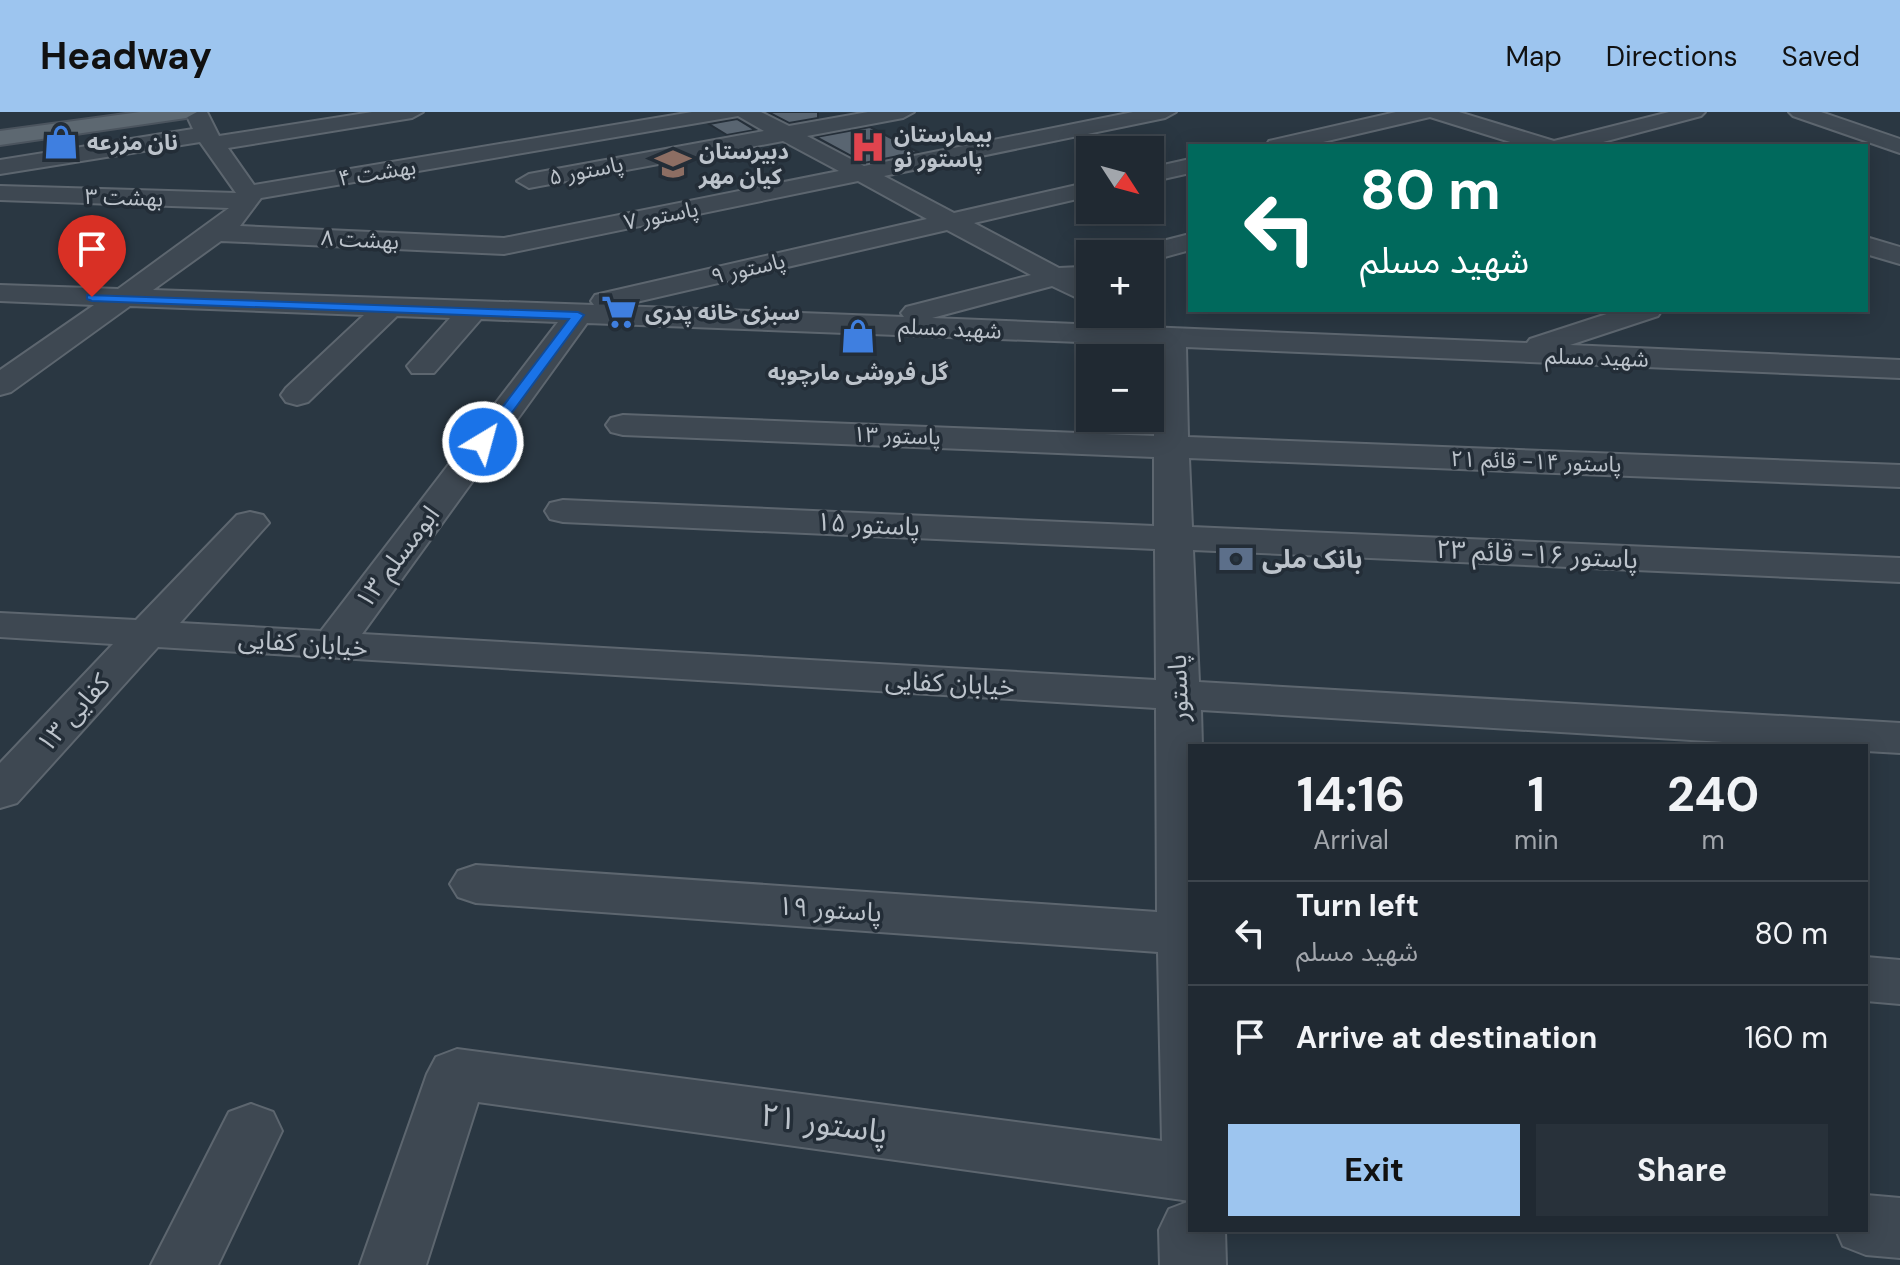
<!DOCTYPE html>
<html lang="en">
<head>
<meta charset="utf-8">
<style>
  :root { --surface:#202932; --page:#28313a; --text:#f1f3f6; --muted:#a2a6ac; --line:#3d454d; --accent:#9dc5ef }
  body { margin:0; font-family:"DM Sans","Noto Sans Arabic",sans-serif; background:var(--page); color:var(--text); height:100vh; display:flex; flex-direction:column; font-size:30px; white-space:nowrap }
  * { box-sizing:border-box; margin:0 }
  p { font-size:26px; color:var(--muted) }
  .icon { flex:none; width:44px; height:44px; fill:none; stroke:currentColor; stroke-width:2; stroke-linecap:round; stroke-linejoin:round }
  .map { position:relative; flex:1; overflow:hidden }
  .sheet { position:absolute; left:1188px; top:632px; width:680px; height:488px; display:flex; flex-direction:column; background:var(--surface); border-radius:0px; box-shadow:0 4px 20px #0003,0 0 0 2px var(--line) }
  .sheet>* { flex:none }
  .top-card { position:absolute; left:1188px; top:32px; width:680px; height:168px; border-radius:0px; box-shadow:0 4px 20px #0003,0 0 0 2px var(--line); background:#00695c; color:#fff; overflow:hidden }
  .needle { width:52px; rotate:126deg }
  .tools { position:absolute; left:1076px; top:24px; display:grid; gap:16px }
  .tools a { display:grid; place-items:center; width:88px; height:88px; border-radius:0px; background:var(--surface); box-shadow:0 4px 20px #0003,0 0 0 2px var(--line); font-size:40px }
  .pin { position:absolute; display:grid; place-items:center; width:68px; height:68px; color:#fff; margin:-82px -34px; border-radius:50% 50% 50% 0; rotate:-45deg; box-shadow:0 0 8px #0007 }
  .pin .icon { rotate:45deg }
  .me { position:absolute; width:88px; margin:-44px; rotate:37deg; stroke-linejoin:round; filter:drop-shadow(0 0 6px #0008) }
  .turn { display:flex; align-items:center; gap:28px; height:168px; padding:0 40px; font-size:36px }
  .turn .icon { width:104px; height:104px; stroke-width:2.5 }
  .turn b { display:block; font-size:56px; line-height:68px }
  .eta { display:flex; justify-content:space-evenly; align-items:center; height:136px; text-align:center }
  .eta b { font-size:48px; font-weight:700; line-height:56px }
  .cta { display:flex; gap:16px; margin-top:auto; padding:16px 40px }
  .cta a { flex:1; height:92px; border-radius:0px; background:var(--accent); color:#111; font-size:32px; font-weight:700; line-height:92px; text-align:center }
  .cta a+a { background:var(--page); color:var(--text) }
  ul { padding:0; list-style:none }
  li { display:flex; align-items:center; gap:24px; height:104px; padding:0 40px; border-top:2px solid var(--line) }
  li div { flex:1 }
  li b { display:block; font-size:30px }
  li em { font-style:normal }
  header { display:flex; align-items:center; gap:48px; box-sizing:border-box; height:112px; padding:0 40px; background:var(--accent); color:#111 }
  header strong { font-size:38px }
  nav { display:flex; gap:44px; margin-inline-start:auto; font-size:28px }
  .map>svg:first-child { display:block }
</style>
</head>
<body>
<header>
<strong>Headway</strong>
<nav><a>Map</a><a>Directions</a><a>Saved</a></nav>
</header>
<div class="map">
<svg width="1900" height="1153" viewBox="0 0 1900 1153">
  <rect width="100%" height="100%" fill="#2a3742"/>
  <g fill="#596571" stroke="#252f39" stroke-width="2">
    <polygon points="768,0 818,0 818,6 789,11"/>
    <polygon points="737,7 755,18 727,23 709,12"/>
    <polygon points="870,15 918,40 864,51 816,25"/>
  </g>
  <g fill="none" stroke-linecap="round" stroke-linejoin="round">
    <g stroke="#5d666f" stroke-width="4">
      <g id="minor">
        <path d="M185 0H207L219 24 372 0H423L412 6 228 36 254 73 692 0H761L789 14 868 0H914L903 6 807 24 864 54 1133 0H1176L1165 6 884 64 954 101 1090 70V84L974 111 1059 156 1081 155 1085 161 1081 167 1090 172V192L1052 174 932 206 1527 231 1530 227 1619 198H1662L1658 204 1570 233 1900 248V266L1186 235 1188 325 1900 353V375L1189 346 1192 415 1900 446V470L1193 438 1199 570 1900 611V641L1866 639V634H1788L1201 598 1202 634H1190V1118H1225L1226 1153H1160L1159 1118 1169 1097 1190 1089 478 990 426 1153H360L427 962 436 945 457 937 1162 1029 1158 840 476 791 458 785 450 772 458 759 476 753 1157 800 1156 596 158 535 17 691 0 696V651L113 532 0 525V501L136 508 237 403 250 400 263 403 269 411 180 511 321 519 558 210 481 207 434 261H412L407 254 450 206 397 204 308 290 297 293 286 290 281 283 286 276 364 203 130 194 11 280 0 283V258L94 193 0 189V173L118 177 229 96 0 88V74L236 81 200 30 0 62V48L193 17ZM738 4 764 19 529 62 517 69 529 76 783 29 839 59 504 126 240 114 261 86ZM858 69 927 107 595 183 591 189 594 193 153 178 221 129 504 142ZM947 118 1031 163 906 195 901 201 904 205 619 194ZM587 211 1156 233 1154 324 623 303 611 306 606 313 611 320 623 323 1154 345V414L563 388 550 391 545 399 550 407 563 410 1155 437 1156 568 362 522Z"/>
        <polygon points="1396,0 1459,0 1554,29 1669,0 1705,0 1701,4 1588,34 1523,34 1430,5 1306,34 1266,34 1269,29"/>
        <polygon points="1789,0 1821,0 1900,27 1900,41 1793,4"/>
        <polygon points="1190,47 1190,61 1150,70 1150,56"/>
        <polygon points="1190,122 1190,138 1150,149 1150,142 1131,142 1135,136"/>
        <polygon points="1866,125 1900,135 1900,152 1866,142"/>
        <polygon points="1866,845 1900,848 1900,892 1866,889"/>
        <polygon points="251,992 273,1000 282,1019 218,1153 151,1153 229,1000"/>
        <polygon points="1866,1083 1900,1086 1900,1146 1866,1143 1843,1134 1836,1118 1866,1118"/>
      </g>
    </g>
    <g stroke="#4b545e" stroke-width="4">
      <polygon id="major" points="140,0 197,0 186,6 0,33 0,19"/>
    </g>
    <use href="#minor" fill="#3e4852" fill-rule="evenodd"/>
    <use href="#major" fill="#5d6871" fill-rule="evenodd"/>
  </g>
  <polygon fill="#1a73e8" stroke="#114b97" stroke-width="2" points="87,183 578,200 584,203 488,333 483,334 476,330 569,207 92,189 87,187"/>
  <defs>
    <g id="shop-bare" transform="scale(2.76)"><path d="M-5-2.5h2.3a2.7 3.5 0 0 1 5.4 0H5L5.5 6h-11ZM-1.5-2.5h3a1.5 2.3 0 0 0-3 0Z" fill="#3f7fe0" stroke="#232d37" stroke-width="2.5" paint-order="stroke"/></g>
    <g id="hospital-bare" transform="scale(2.76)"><path d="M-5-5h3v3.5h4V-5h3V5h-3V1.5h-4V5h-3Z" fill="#e0444e" stroke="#232d37" stroke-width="2.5" paint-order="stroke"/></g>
    <g id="school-bare" transform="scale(2.76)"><path d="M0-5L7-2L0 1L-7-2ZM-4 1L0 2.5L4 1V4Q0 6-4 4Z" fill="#8d6e63" stroke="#232d37" stroke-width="2.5" paint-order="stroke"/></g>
    <g id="supermarket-bare" transform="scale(2.76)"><path d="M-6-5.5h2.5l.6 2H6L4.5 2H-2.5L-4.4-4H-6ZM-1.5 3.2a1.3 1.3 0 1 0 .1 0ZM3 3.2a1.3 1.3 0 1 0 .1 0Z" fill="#3f7fe0" stroke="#232d37" stroke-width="2.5" paint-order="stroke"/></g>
    <g id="bank-bare" transform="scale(2.76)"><path d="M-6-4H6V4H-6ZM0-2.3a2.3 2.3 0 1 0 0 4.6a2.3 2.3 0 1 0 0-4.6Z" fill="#5c6f8a" stroke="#232d37" stroke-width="2.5" paint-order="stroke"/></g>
  </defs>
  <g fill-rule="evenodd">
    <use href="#shop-bare" x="61" y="30"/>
    <use href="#hospital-bare" x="868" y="35"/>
    <use href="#school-bare" x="673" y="52"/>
    <use href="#supermarket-bare" x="619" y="200"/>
    <use href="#shop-bare" x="858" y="224"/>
    <use href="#bank-bare" x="1236" y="447"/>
  </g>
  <g text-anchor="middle" stroke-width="7" stroke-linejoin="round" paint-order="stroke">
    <g font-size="22" font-weight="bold" fill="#bcc3cb" stroke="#232d37" text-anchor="start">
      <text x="894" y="30">بیمارستان<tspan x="894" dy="25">پاستور نو</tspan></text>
      <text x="87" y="38">نان مزرعه</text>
      <text x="699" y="47">دبیرستان<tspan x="699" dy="25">کیان مهر</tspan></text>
      <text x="645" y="208">سبزی خانه پدری</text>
      <text x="858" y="268" text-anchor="middle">گل فروشی مارچوبه</text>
    </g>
    <g font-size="22" fill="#bcc3cb" stroke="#232d37">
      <text transform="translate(586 58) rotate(-11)" y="8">پاستور ۵</text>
      <text transform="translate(377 60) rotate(-9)" y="8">بهشت ۴</text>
      <text transform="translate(124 85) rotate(2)" y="8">بهشت ۳</text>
      <text transform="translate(661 103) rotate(-11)" y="8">پاستور ۷</text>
      <text transform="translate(360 127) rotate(3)" y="8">بهشت ۸</text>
      <text transform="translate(748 156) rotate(-13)" y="8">پاستور ۹</text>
      <text transform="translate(950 216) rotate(3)" y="8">شهید مسلم</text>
      <text transform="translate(1597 245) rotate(2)" y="8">شهید مسلم</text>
      <text transform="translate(897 323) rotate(2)" y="8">پاستور ۱۳</text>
      <text transform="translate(1536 349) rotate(2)" y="8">پاستور ۱۴- قائم ۲۱</text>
    </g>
    <g font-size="26" fill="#bcc3cb" stroke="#232d37">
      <text transform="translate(868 412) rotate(3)" y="9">پاستور ۱۵</text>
      <text transform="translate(1537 442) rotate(3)" y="9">پاستور ۱۶- قائم ۲۳</text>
      <text transform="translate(397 445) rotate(-53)" y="9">ابومسلم ۱۳</text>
      <text transform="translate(303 531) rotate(4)" y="9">خیابان کفایی</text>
      <text transform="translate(950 571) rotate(3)" y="9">خیابان کفایی</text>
      <text transform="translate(1178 576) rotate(-92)" y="9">پاستور</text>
      <text transform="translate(73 601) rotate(-48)" y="9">کفایی ۱۳</text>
      <text transform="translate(830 797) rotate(4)" y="9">پاستور ۱۹</text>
    </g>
    <g font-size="26" font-weight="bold" fill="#bcc3cb" stroke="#232d37" text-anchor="start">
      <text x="1262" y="456">بانک ملی</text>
    </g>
    <g font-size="32" fill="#bcc3cb" stroke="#232d37">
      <text transform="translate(824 1011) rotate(8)" y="11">پاستور ۲۱</text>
    </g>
  </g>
</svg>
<div class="tools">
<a><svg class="needle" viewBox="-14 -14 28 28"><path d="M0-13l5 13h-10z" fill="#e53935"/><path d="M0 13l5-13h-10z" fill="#a2a6ac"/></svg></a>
<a>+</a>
<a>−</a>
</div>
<div class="pin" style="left:92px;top:185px;background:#d93025"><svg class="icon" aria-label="arrive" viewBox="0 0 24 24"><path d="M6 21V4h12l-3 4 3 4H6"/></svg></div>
<svg class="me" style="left:483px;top:330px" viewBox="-20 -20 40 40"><circle r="17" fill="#1a73e8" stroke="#fff" stroke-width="3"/><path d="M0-11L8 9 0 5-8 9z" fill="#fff"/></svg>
<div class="top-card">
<div class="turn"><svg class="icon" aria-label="left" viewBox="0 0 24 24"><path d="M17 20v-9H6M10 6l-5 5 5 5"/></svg><div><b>80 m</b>شهید مسلم</div></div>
</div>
<section class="sheet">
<div class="eta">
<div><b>14:16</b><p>Arrival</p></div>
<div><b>1</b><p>min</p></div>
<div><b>240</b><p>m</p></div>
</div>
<ul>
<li><svg class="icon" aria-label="left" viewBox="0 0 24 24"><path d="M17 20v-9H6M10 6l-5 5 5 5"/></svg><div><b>Turn left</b><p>شهید مسلم</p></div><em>80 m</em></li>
<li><svg class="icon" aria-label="arrive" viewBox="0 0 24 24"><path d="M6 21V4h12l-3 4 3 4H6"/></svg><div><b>Arrive at destination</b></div><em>160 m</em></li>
</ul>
<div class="cta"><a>Exit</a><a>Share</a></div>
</section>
</div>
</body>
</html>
